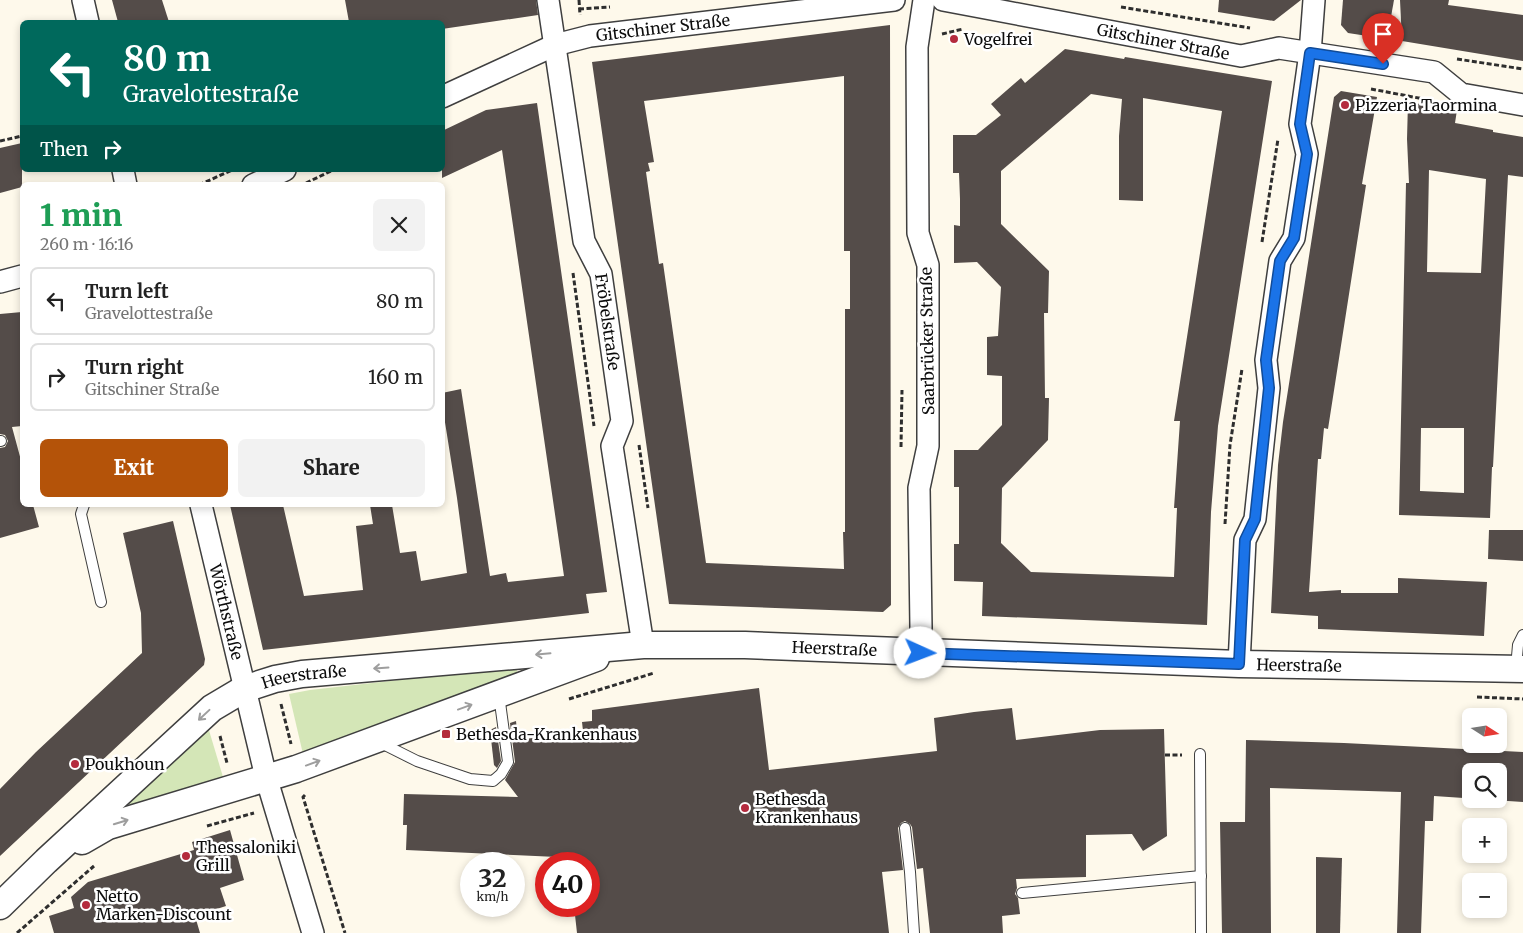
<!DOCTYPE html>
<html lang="en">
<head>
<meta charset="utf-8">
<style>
  :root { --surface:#fff; --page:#f2f2f2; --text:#222; --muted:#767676; --line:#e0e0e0; --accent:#b45309 }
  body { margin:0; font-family:Merriweather,serif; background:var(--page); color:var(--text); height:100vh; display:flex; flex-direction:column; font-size:19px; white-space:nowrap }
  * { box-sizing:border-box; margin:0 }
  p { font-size:16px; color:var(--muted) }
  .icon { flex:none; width:28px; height:28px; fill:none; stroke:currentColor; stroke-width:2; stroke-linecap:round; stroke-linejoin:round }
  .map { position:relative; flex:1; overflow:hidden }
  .details { position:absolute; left:20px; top:182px; width:425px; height:325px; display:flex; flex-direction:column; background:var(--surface); border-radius:8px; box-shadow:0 2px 8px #0003 }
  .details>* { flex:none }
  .hud { position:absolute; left:20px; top:20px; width:425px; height:152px; border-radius:8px; box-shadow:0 2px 8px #0003; background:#00695c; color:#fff; overflow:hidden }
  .needle { width:32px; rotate:102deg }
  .tools { position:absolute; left:1462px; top:708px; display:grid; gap:10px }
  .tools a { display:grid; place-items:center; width:45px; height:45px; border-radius:8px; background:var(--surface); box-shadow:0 2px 8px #0003; font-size:25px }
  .speed { position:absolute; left:460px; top:852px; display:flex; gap:10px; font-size:25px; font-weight:700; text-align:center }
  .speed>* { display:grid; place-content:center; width:65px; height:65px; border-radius:50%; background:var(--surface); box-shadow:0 2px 8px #0003; line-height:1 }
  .speed small { font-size:12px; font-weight:400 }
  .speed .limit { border:8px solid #d22; background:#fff; color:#111 }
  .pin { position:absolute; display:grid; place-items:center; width:42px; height:42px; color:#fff; margin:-51px -21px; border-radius:50% 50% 50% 0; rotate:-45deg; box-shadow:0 0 5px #0007 }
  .pin .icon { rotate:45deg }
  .me { position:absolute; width:55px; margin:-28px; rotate:92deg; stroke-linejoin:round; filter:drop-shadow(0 0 4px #0008) }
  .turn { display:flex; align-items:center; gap:18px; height:105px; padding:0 20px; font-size:22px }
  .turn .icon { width:65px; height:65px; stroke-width:2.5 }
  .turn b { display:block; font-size:35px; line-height:42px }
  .then { display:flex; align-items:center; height:48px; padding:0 20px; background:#0003; gap:10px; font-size:19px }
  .round { display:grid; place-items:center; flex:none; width:52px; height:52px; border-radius:8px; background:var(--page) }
  .head { display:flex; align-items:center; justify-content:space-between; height:85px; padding:0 20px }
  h1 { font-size:30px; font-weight:800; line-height:38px; color:#1e9e55 }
  .button { display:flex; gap:10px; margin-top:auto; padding:10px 20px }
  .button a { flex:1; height:58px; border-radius:8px; background:var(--accent); color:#fff; font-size:20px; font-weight:800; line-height:58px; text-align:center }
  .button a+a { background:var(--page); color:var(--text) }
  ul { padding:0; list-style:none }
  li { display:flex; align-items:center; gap:15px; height:68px; margin:0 10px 8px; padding:0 10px; border:2px solid var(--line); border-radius:8px }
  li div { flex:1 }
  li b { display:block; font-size:19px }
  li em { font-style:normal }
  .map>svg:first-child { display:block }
</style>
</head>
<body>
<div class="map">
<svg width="1523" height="933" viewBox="0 0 1523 933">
  <rect width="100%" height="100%" fill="#fef9eb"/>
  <g fill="#d4e6b7">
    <polygon points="514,667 517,669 517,674 303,754 289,694 310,690"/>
    <polygon points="208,727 223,777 133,805 129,804 128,801"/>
  </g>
  <g fill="#544c49" fill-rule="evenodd">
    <polygon points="112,0 162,0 169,22 118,22"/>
    <polygon points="345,0 536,0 538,15 442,29 442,22 349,22"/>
    <polygon points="1219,0 1301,0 1274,21 1218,12"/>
    <polygon points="1343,0 1394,0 1387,39 1348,33 1341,25"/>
    <polygon points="1400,0 1449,0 1448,5 1523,15 1523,61 1402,41"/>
    <path d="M890 25 891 605 883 612 669 604 592 62ZM844 76V251H850V309H845V532H843L844 569 706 563 663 263 659 264 646 172 650 171 648 163 654 162 644 101Z"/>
    <path d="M1065 49 1124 59 1125 57 1272 81 1218 426 1211 512 1207 625 982 616 983 582 954 581V544H959V487H954V450H978L1002 425V376L987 375V337L998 336 1001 287 977 262 954 263V225L960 226V199L959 173H953V135H976L1001 115 991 104 1021 78 1025 83ZM1091 94 1122 99 1119 136V200L1143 201V98L1222 111 1174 421H1180L1174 508H1177L1174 577 1031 572 1001 543 1002 488 1048 440 1049 398H1045L1044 313H1048L1049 271 1001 224V171Z"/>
    <polygon points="1341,91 1377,97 1362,184 1366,185 1328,429 1324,428 1321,459 1318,459 1309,592 1341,590 1341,593 1398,593 1398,578 1487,582 1484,636 1318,629 1318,616 1271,613 1278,465 1283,422 1334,97"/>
    <path d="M1408 102 1457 110 1455 123 1493 130V132L1523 137V177L1508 175 1493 467H1492L1490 518 1399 515 1406 183H1409L1407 139ZM1429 170 1486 179 1481 273 1427 272ZM1421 428H1464V493L1420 491Z"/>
    <polygon points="537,103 607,592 586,594 589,613 263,650 230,505 283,505 304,596 363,590 356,526 373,524 370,505 392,505 400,553 416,551 421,581 467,573 457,498 444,416 442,416 442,393 461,389 490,576 506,573 508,582 564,576 502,150 442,178 442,131 486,110"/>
    <polygon points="22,143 22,187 0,193 0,148"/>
    <polygon points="22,312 22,426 12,427 22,464 22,505 33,505 39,527 0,538 0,448 5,447 8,441 5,435 0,434 0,314"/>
    <polygon points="173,521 205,659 204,665 0,856 0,789 36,752 142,653 141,613 123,533"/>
    <polygon points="1489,530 1523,530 1523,561 1488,559"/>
    <polygon points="759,688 769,770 937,751 934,718 974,712 1012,708 1016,740 1100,730 1164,729 1167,836 1143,851 1132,834 1086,835 1086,877 1016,879 1017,888 1015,894 1018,898 1020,914 1002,916 1003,933 930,933 923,868 917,869 912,827 910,824 905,821 901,823 898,828 903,870 882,872 889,933 577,933 574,906 589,906 589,864 578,864 579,858 406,850 407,825 403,825 404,794 518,797 505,780 515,762 510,723 516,721 518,740 583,731 582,722 592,721 592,710"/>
    <polygon points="496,727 501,761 497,768 494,765 490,730"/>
    <path d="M1246 740 1344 743 1523 752V802L1434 796 1433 821H1425L1421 933H1397L1401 792 1270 788 1271 933H1222L1220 822H1245ZM1471 771H1499V799H1471Z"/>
    <polygon points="230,830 244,880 220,888 226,906 195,916 200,933 54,933 49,916 74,908 71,897 88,882 194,850 192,842"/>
    <polygon points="1316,857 1342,858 1340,933 1316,933"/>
  </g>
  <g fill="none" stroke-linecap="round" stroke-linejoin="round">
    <g stroke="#3f3f3f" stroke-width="12">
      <g id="service">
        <polyline points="0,441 1,441"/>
        <polyline points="84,505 81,514 101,602"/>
        <polyline points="1516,668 1518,645 1523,635"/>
        <polyline points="379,742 417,761 470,779 493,781 501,774 508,762 499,695"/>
        <polyline points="1200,754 1201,933"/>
        <polyline points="905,828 910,872 914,933"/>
        <polyline points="1022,893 1201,876"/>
      </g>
    </g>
    <g stroke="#3f3f3f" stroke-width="24">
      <g id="minor">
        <polyline points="83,0 88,22"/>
        <path id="s1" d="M548 0 584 241 601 274 622 421 612 446 643 645"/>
        <path id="s2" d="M943 0 1241 56 1279 48 1434 72 1461 94 1523 105"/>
        <path id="s3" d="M442 97 555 45 590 36 894 0"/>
        <polyline points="123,170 126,185"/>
        <polyline points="253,185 285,170"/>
        <polyline points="0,282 22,276"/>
        <path id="s4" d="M201 505 266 777 313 933"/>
        <polyline points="920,653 921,627 919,488 928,446 928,265 918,233 917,47 924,0"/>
        <polyline points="1239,664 1245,540 1255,519 1269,388 1266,360 1280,261 1294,238 1307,154 1300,124 1310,53 1314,0"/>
      </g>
    </g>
    <g stroke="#3f3f3f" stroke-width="29">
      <g id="tertiary">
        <polyline points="82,841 108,826 296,769 596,658"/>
        <path id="s5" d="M0 906 46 861 212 708 244 689 275 679 302 674 643 645H745L1239 664 1523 669"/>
      </g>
    </g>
    <g stroke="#2e2e2e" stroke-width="3" stroke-dasharray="5 2.5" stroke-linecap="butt">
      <polyline points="579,0 580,15"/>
      <polyline points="1121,7 1250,28"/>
      <polyline points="579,9 610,7"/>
      <polyline points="942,34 963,29"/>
      <polyline points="1457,59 1523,69"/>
      <polyline points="1371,89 1429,100"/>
      <polyline points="0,141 22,136"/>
      <polyline points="306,183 333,170"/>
      <polyline points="199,185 232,170"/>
      <polyline points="1262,242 1278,139"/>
      <polyline points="573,273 594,426"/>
      <polyline points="639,445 648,508"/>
      <polyline points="901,447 902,390"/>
      <polyline points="1225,524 1230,445 1242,369"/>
      <polyline points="1477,697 1523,699"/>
      <polyline points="569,699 654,673"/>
      <polyline points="281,704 291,744"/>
      <polyline points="220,736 227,763"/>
      <polyline points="1165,755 1182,755"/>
      <polyline points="305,795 303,797 345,933"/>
      <polyline points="207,826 254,813"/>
      <polyline points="17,933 94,866"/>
    </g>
    <use href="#service" stroke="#fff" stroke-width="10"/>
    <use href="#minor" stroke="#fff" stroke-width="21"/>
    <use href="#tertiary" stroke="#fff" stroke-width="26"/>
  </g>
  <defs><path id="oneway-shaft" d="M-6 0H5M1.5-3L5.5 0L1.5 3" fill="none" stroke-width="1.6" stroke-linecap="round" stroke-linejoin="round" transform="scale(1.25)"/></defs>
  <g stroke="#9e9e9e">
    <use href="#oneway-shaft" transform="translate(543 654) rotate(175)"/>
    <use href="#oneway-shaft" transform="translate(381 668) rotate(176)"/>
    <use href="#oneway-shaft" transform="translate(465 707) rotate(-20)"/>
    <use href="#oneway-shaft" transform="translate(204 715) rotate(137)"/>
    <use href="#oneway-shaft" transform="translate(313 763) rotate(-20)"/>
    <use href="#oneway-shaft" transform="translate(121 822) rotate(-17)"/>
  </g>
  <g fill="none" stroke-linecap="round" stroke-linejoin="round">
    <g stroke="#114b97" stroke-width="12">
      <polyline id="route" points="920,653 1239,664 1245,540 1255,519 1269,388 1266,360 1280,261 1294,238 1307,154 1300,124 1310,53 1383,64"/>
    </g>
    <use href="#route" stroke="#1a73e8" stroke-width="9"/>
  </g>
  <g fill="#b42b3e" stroke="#fff" stroke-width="2">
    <circle cx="954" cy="39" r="5"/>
    <circle cx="1345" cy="105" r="5"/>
    <rect x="441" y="729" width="10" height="10" rx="2.5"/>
    <circle cx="75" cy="764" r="5"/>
    <circle cx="745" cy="808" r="5"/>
    <circle cx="186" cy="856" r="5"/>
    <circle cx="86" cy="905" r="5"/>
  </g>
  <g text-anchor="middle" stroke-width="5" stroke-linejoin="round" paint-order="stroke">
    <g font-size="16" fill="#0c0c0c" stroke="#fff">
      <text dy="6" stroke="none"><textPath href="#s3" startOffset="234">Gitschiner Straße</textPath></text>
      <text dy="6" stroke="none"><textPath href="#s2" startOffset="224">Gitschiner Straße</textPath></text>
      <text dy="6" stroke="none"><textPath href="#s1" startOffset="329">Fröbelstraße</textPath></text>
      <text transform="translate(927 341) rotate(-91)" y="6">Saarbrücker Straße</text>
      <text dy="6" stroke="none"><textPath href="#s4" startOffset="110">Wörthstraße</textPath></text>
      <text dy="6" stroke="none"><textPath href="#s5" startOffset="921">Heerstraße</textPath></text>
      <text dy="6" stroke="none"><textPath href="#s5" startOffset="1386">Heerstraße</textPath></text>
      <text dy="6" stroke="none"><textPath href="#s5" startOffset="389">Heerstraße</textPath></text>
    </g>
    <g font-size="16" fill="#0c0c0c" stroke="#fff" text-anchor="start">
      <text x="964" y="45">Vogelfrei</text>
      <text x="1355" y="111">Pizzeria Taormina</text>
      <text x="456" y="740">Bethesda-Krankenhaus</text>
      <text x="85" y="770">Poukhoun</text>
      <text x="755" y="805">Bethesda<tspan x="755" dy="18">Krankenhaus</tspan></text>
      <text x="196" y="853">Thessaloniki<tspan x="196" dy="18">Grill</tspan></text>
      <text x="96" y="902">Netto<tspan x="96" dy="18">Marken-Discount</tspan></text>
    </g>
  </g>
</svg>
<div class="tools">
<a><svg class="needle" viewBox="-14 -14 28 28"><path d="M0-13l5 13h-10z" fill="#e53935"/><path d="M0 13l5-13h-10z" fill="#767676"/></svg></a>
<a><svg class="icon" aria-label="search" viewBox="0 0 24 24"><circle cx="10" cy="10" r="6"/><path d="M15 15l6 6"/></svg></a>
<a>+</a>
<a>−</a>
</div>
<div class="speed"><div>32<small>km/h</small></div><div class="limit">40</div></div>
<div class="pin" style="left:1383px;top:64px;background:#d93025"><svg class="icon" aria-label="arrive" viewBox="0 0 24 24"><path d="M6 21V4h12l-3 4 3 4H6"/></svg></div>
<svg class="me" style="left:920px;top:653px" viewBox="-20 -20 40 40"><circle r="19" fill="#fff"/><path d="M0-13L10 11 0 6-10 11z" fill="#1a73e8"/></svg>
<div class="hud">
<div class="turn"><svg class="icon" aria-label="left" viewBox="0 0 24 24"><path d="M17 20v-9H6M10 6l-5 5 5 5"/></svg><div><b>80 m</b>Gravelottestraße</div></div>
<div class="then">Then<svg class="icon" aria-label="right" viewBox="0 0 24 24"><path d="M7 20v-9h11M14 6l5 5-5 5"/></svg></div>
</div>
<section class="details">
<div class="head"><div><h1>1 min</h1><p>260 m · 16:16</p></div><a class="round"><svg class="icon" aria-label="close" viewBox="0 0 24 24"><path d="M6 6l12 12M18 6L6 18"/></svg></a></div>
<ul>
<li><svg class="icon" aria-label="left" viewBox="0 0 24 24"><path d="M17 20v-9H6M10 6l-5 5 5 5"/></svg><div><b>Turn left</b><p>Gravelottestraße</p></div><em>80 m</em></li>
<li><svg class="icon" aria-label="right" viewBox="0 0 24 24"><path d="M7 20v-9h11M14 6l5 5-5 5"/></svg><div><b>Turn right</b><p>Gitschiner Straße</p></div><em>160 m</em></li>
</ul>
<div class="button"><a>Exit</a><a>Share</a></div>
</section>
</div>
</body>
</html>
